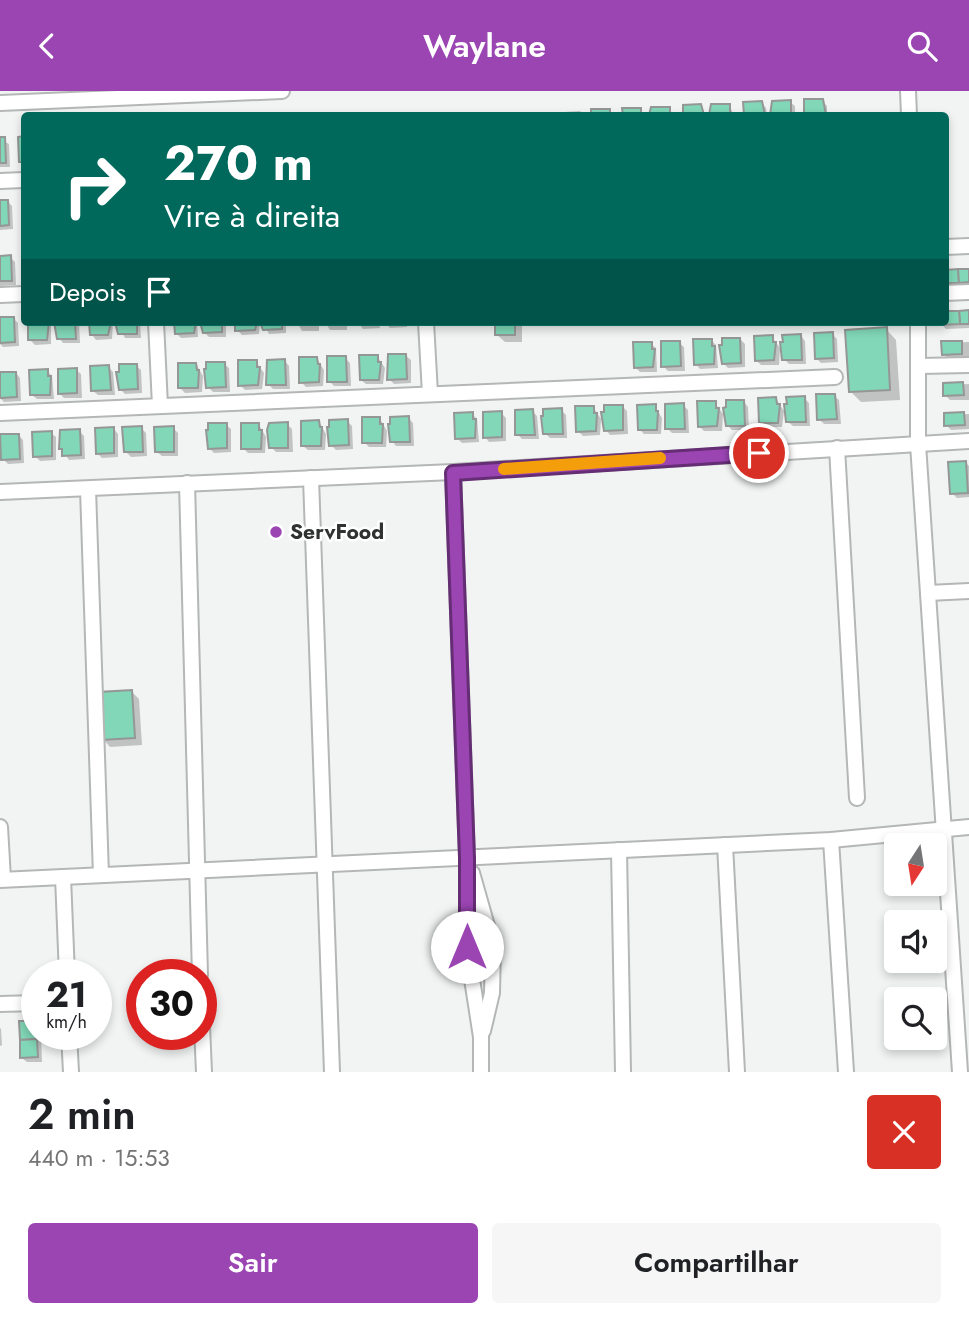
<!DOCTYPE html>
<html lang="pt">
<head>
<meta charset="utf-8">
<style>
  :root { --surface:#fff; --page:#f6f6f6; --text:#202124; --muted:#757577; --accent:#9b45b3 }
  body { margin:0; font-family:Jost,sans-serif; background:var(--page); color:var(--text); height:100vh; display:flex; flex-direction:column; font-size:26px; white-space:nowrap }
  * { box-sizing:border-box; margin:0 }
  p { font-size:23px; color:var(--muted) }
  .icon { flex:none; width:38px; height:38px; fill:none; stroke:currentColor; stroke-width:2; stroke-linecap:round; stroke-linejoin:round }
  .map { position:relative; height:981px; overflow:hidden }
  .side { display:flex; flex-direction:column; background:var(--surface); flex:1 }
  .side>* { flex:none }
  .banner { position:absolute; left:21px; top:21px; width:928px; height:214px; border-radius:7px; box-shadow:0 4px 10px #0003; background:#00695c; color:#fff; overflow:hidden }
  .needle { width:46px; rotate:192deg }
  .buttons { position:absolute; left:884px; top:742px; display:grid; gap:14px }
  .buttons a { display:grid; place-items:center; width:63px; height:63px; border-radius:7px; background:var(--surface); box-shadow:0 4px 10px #0003; font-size:35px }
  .speed { position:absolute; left:21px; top:868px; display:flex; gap:14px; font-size:35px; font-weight:700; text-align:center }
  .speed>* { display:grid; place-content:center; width:91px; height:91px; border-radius:50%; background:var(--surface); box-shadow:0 4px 10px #0003; line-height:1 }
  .speed small { font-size:18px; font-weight:400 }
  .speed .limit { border:10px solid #d22; background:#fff; color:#111 }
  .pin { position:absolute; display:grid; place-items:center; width:60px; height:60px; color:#fff; margin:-30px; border:4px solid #fff; border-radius:50%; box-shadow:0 2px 7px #0007 }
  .me { position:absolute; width:77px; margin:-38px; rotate:0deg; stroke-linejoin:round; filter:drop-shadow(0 0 5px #0008) }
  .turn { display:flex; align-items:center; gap:24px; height:147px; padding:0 28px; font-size:32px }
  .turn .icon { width:91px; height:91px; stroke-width:2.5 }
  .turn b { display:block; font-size:49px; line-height:60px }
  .then { display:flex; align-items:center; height:66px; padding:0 28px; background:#0003; gap:14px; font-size:26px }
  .round { display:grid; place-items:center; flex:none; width:74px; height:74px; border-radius:7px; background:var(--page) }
  .head { display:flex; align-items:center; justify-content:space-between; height:119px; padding:0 28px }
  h1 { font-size:42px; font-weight:600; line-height:52px }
  .primary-button { display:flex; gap:14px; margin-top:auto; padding:14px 28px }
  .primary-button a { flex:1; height:80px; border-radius:7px; background:var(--accent); color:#fff; font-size:28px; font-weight:600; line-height:80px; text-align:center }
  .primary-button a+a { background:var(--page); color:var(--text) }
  header { display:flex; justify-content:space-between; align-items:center; height:91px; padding:0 28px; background:var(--accent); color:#fff; font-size:32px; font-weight:600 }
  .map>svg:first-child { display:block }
</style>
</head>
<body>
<header><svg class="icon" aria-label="back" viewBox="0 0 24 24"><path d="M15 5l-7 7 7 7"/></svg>Waylane<svg class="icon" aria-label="search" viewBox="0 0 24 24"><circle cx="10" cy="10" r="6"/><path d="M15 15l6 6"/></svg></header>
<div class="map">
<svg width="969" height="981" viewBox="0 0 969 981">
  <rect width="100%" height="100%" fill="#f1f4f3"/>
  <g fill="#0003">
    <polygon points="806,10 822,10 827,15 827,24 806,24"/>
    <polygon points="790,11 795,15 795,24 772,24 771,18"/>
    <polygon points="745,12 762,12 766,17 767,24 746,24"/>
    <polygon points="729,14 734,24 711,24 711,22"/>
    <polygon points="652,18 669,18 674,24 650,24"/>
    <polygon points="580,20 584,24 564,24 564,21"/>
    <polygon points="0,48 9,53 10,76 0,76"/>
    <polygon points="7,110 12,115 13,138 0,139 0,111"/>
    <polygon points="10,166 15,171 16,194 0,195 0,167"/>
    <polygon points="969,180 969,195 945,196 945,181"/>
    <polygon points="969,221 969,237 946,238 941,233 945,231 945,222"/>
    <polygon points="13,227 18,232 19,255 3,256 0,253 0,228"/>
    <polygon points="29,231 51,231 51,253 35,254 30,249"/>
    <polygon points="57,231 79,231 80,252 63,252 59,247"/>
    <polygon points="91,231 113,231 112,248 96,249 92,244"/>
    <polygon points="117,231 140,231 141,247 125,247"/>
    <polygon points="176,231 197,231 198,246 181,247 176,242"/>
    <polygon points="203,231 226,231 226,246 209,246 204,241"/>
    <polygon points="236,231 260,231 259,243 242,244 237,239"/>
    <polygon points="263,231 286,231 286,242 269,243"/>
    <polygon points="297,231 319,231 319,240 302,240"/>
    <polygon points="325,231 347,231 347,239 330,239"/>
    <polygon points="358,231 379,231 380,237 363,238"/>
    <polygon points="407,231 407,236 390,237 385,232"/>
    <polygon points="497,231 522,231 522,251 505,251 497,244"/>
    <polygon points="886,238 896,249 900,309 861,311 850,300"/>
    <polygon points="832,243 837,248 838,271 821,272 816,267"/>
    <polygon points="801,245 805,250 806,273 789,273 784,268"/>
    <polygon points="772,246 780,257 779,274 761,274 756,269"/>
    <polygon points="740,248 745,253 745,276 728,277 723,272"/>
    <polygon points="711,249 716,254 718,277 700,278 696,273"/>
    <polygon points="969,251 969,267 948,268 944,263 943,252"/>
    <polygon points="679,252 684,256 685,280 668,280 663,275"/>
    <polygon points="651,253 656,257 657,281 640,281 635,276"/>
    <polygon points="377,265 385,277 383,293 366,293 361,289"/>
    <polygon points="406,265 411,269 411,292 394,293 389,288"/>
    <polygon points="345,267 350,272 351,295 334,295 329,290"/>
    <polygon points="317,268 324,279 323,295 306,296 301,291"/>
    <polygon points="285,270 289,275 290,298 273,298 268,293"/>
    <polygon points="256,271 264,282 262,298 245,299 240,294"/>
    <polygon points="196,273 203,285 202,301 185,302 180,297"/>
    <polygon points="224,273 229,277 230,301 213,301 208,296"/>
    <polygon points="136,275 141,279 142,302 125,303 120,298 121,282"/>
    <polygon points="108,276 113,281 115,304 98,304 93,300"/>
    <polygon points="76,279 81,283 82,307 64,307 59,302 57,286"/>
    <polygon points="47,280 52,285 54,308 37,308 32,304"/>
    <polygon points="16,282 20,287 21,310 4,311 0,307 0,283"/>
    <polygon points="969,293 969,309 950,309 945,304 945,294"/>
    <polygon points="834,305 839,309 841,333 824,333 819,328"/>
    <polygon points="804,307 809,312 810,335 793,335 788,331 788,315"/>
    <polygon points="776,308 784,320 782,336 765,336 760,332"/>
    <polygon points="744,311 748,316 749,339 732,339 727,334"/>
    <polygon points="715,312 723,323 722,340 704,340 699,335"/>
    <polygon points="683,314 688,319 689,342 672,342 667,337"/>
    <polygon points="622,315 627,320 628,343 610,344 606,339"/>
    <polygon points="655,315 662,327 661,343 644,343 639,338"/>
    <polygon points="593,316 601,328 600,344 583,345 578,340"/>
    <polygon points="561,319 566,324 567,347 550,347 545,342"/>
    <polygon points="532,320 537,325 539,348 522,348 517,343"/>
    <polygon points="501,322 506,327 506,350 489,351 485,346"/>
    <polygon points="472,323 477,328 479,351 462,352 457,347"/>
    <polygon points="969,323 969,338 951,339 946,334 946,324"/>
    <polygon points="408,327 413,332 414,355 396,355 392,350"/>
    <polygon points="380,328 387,340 386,356 369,356 364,351"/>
    <polygon points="347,330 352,335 353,358 336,359 331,354 331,331"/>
    <polygon points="319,331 326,343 325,359 308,359 303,355"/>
    <polygon points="287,333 292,338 293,361 276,361 271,356"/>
    <polygon points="226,334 231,338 231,361 214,362 209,357"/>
    <polygon points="259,334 266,346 265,362 248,362 243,357"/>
    <polygon points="141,337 146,342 147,365 131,366 126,361"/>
    <polygon points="173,337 178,342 178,365 162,365 157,361"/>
    <polygon points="114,338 118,343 118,366 102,367 97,362"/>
    <polygon points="79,340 84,345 85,368 69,369 61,357"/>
    <polygon points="51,342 56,346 56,369 40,370 35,365"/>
    <polygon points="18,344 23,349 24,372 8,373 3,368"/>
    <polygon points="966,372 969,375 969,406 957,407 952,402"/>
    <polygon points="132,601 139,608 142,654 110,656 103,648"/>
    <polygon points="35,932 37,943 41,943 42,971 27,971 22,967"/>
    <polygon points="0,937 1,938 2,954 0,955"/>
  </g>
  <g fill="#81d7b7" stroke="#949796" stroke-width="2">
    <polygon points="804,8 823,8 826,24 804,24"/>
    <polygon points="791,9 791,24 770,24 772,10"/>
    <polygon points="762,10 765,24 744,24 743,11"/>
    <polygon points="701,13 704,24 683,24 683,14"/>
    <polygon points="711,13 730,13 730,24 709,24"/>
    <polygon points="651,16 670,16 670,24 649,24"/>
    <polygon points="622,17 641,17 641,24 644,24 623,24"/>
    <rect x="591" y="18" width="19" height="6"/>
    <polygon points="24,45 24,71 19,71 18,46"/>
    <polygon points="0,46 5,46 6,72 0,72"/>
    <polygon points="0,109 8,109 9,134 0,135"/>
    <polygon points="11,164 12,190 0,190 0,165"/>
    <polygon points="958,178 959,192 945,192 945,179"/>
    <polygon points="958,178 969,178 969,191 959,192"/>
    <polygon points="969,219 969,233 960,233 959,220"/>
    <polygon points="945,220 959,220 960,233 939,234 939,231 945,231"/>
    <polygon points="0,226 14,226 15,251 0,252"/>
    <polygon points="28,231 49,231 47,249 28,249"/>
    <polygon points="54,231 75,231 76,248 57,248"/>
    <polygon points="89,231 111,231 108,244 90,244"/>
    <polygon points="115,231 137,231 137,243 118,243"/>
    <polygon points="174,231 196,231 194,242 175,243"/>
    <polygon points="200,231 222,231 222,241 203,242"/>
    <polygon points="235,231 256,231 256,235 255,239 235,240"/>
    <polygon points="260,231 282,231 282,238 263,239"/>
    <rect x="495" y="231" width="20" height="13"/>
    <polygon points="887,236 890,299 849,301 845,239"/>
    <polygon points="833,241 834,267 815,268 814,242"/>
    <polygon points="801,243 802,269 782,269 780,251 783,251 782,244"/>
    <polygon points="773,244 773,251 776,251 774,269 755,270 754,245"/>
    <polygon points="722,247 740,247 741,272 722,273 719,254 722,254"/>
    <polygon points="693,248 712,248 712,255 715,255 714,273 694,274"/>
    <polygon points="661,250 680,250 681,275 661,276"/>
    <polygon points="941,250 962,250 962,263 942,264"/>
    <polygon points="633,251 652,251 652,258 655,258 653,276 634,277"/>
    <polygon points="388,263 406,263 407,288 387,289"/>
    <polygon points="359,264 378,264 378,271 381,271 379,289 360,289"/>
    <polygon points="327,265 346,265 347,291 327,291"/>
    <polygon points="299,266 317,266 318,273 320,273 319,291 299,292"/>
    <polygon points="285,268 286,294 266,294 267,269"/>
    <polygon points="238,269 257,269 257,276 260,276 258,294 238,295"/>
    <polygon points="206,271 225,271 226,296 206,297 204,278 206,278"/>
    <polygon points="178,272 196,272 197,279 199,279 198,297 178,297"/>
    <polygon points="119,273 137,273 138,298 119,299 116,281 119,281"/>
    <polygon points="109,274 111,299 91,300 90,275"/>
    <polygon points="77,277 77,302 58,303 58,278"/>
    <polygon points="48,278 48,285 51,285 50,304 30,304 29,279"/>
    <polygon points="0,281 16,281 17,306 0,307"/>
    <polygon points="963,291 964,304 943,305 943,292"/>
    <polygon points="816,303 835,303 837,328 817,329"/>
    <polygon points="805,305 806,331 786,331 784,313 787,313 786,306"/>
    <polygon points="776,306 777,313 780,313 778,332 759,332 758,307"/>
    <polygon points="726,309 744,309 745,335 726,335 723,317 726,316"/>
    <polygon points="697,310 716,310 716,317 719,317 717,335 698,336"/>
    <polygon points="684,312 685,338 665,338 665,313"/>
    <polygon points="656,313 656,320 658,320 657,339 638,339 637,314"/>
    <polygon points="604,314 623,314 623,339 604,340 601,321 604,321"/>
    <polygon points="575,315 594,315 594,322 597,322 596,340 576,341"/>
    <polygon points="562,317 563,343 543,343 541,325 543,325 543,318"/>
    <polygon points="533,318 535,344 515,344 515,319"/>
    <polygon points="502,320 502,346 483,347 483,321"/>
    <polygon points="473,321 473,328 476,328 475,347 455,348 454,322"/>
    <polygon points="964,321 965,334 944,335 944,322"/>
    <polygon points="409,325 410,351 390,351 388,333 390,333 390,326"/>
    <polygon points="362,326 380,326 380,333 383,333 382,352 362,352"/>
    <polygon points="348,328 349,354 329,355 327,336 329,336 329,329"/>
    <polygon points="319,329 320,336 322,336 321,355 301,355 301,330"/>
    <polygon points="288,331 288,357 269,357 267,339 269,332"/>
    <polygon points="208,332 227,332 227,357 208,358 206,339 208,339"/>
    <polygon points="241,332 259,332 259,339 262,339 261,358 241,358"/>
    <polygon points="142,335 143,361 124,361 122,336"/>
    <polygon points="174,335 174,361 155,361 154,336"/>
    <polygon points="114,336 114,362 96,363 95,337"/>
    <polygon points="80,338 81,364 62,365 62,358 59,358 60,339"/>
    <polygon points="52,340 52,365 33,366 32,341"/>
    <polygon points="0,343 19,343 20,368 1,369"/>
    <polygon points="966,370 968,402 950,403 948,371"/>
    <polygon points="132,599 135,647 101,649 98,601"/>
    <polygon points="19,930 36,930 37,948 20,949"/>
    <polygon points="37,948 38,966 20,967 20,949"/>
  </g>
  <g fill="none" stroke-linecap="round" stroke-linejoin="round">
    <g stroke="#b4b7b6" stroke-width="18">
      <g id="minor">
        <polyline points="908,0 909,24"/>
        <polyline points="0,12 282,0"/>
        <polyline points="0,90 24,89"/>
        <polyline points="945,156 969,155"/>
        <polyline points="945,202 969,201"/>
        <polyline points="0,204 24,203"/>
        <polyline points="156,231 160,315"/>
        <polyline points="426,231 430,303"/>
        <polyline points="918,231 918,353 960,981"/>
        <polyline points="919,275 969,274"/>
        <polyline points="0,322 835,286"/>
        <polyline points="837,357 857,707"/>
        <polyline points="453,381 467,767 467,856 481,946 481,981"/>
        <polyline points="311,387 332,981"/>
        <polyline points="187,392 200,884"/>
        <polyline points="88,398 101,784"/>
        <polyline points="0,401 453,381 969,350"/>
        <polyline points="928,502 969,500"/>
        <polyline points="0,736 3,788"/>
        <polyline points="831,749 846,981"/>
        <polyline points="725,754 737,981"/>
        <polyline points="619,759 623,981"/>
        <polyline points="472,782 493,856 492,902 483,940"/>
        <polyline points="63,786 67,884"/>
        <polyline points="0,789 831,749 969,736"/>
        <polyline points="201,912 204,981"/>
        <polyline points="0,913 37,912"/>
        <polyline points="69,943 71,981"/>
      </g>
    </g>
    <use href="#minor" stroke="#fff" stroke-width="14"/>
  </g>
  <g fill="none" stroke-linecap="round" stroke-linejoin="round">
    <g stroke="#652d74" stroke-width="18">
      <polyline id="route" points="467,856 467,767 453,382 759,362"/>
    </g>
    <use href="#route" stroke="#9b45b3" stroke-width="12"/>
    <polyline stroke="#f59e0b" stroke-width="12" points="504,378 660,367"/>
  </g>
  <circle fill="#9b45b3" stroke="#fff" stroke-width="2.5" cx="276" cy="441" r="7"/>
  <g text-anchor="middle" stroke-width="5" stroke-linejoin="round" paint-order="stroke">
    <g font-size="21" font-weight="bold" fill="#303131" stroke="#fff" text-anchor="start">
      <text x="290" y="448">ServFood</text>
    </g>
  </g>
</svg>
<div class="buttons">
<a><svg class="needle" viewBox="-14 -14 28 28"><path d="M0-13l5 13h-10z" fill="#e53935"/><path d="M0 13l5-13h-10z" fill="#757577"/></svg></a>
<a><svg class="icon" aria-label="sound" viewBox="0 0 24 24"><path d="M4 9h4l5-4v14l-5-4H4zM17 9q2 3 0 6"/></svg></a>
<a><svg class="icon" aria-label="search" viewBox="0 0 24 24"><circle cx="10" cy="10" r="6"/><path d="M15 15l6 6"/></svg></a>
</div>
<div class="speed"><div>21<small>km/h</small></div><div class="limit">30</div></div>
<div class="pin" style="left:759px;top:362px;background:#d93025"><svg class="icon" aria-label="arrive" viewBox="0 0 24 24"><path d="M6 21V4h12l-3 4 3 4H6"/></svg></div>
<svg class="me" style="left:467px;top:856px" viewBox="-20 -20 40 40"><circle r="19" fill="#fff"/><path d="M0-13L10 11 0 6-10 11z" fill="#9b45b3"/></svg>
<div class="banner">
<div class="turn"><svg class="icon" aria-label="right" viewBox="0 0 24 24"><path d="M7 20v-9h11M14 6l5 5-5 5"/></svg><div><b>270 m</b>Vire à direita</div></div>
<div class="then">Depois<svg class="icon" aria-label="arrive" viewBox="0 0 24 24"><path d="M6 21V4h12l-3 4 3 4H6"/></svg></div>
</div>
</div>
<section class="side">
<div class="head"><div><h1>2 min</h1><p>440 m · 15:53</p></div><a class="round" style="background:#d93025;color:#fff"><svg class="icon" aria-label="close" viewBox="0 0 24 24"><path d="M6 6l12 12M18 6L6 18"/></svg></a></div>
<div class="primary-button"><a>Sair</a><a>Compartilhar</a></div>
</section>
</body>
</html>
